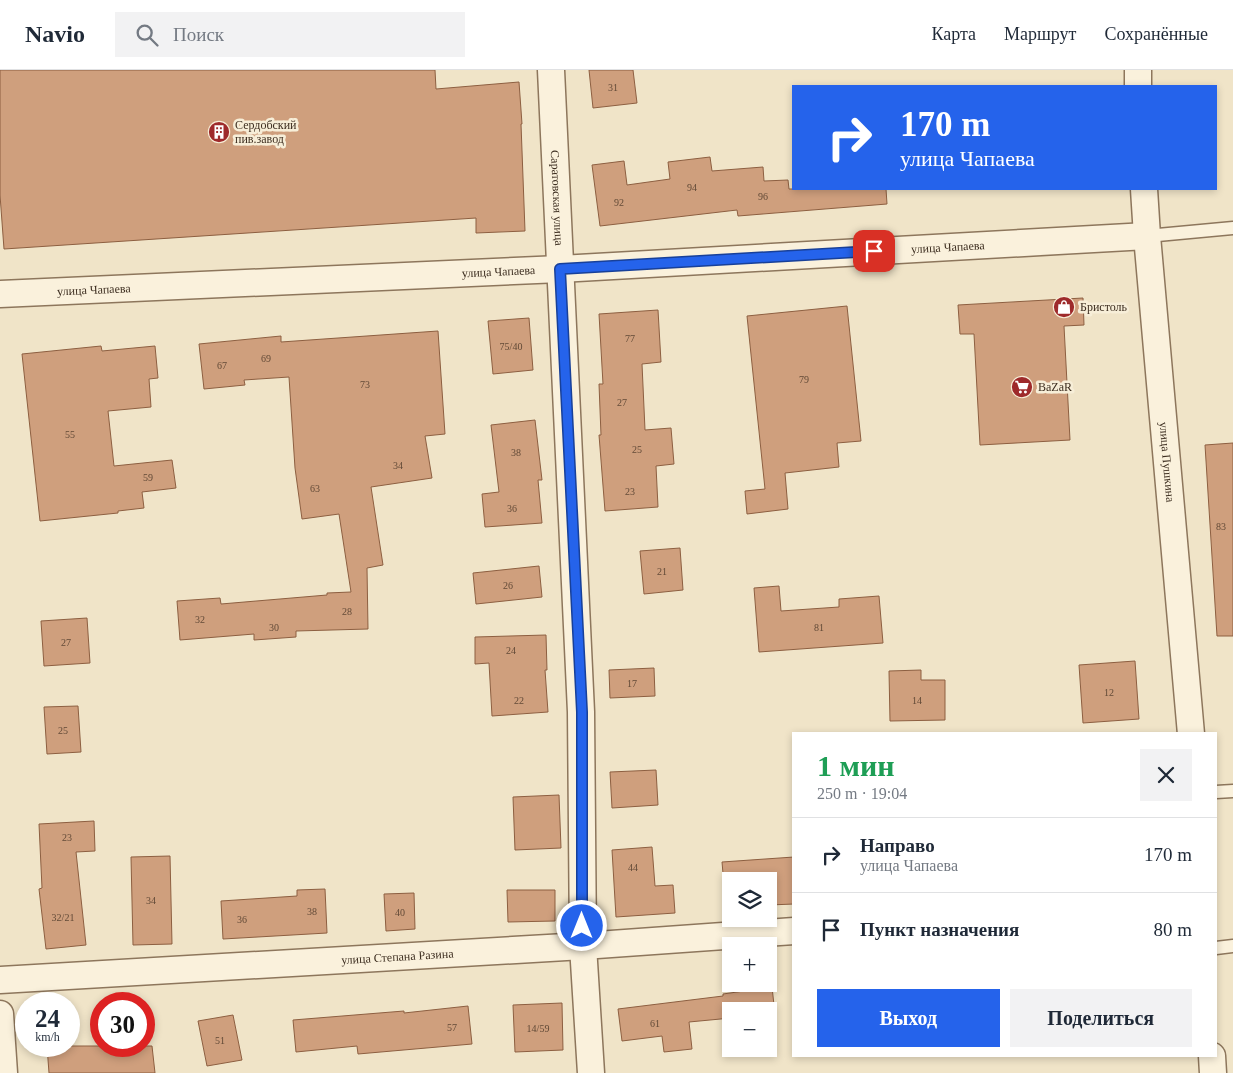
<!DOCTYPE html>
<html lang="ru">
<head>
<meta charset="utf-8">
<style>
  :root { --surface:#fff; --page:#f2f2f3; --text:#1f2937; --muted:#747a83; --line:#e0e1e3; --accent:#2563eb }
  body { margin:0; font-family:"Times New Roman",serif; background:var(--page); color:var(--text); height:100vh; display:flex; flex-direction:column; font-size:19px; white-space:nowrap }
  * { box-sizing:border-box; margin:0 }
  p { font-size:16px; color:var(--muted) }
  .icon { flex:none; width:28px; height:28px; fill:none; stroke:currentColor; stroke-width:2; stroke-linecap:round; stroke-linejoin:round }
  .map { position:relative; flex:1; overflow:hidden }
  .side { position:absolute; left:792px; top:662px; width:425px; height:325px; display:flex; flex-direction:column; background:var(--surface); border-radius:0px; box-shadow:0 2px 8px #0003 }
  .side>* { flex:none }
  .hud { position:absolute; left:792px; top:15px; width:425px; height:105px; border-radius:0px; box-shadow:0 2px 8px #0003; background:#2563eb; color:#fff; overflow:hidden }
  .tools { position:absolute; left:722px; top:802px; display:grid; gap:10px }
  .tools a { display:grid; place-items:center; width:55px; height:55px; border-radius:0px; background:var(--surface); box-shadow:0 2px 8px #0003; font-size:25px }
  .speed { position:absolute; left:15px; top:922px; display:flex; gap:10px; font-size:25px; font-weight:700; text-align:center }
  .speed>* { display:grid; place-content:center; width:65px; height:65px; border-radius:50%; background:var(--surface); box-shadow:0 2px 8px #0003; line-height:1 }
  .speed small { font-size:12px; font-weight:400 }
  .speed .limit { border:8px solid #d22; background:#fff; color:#111 }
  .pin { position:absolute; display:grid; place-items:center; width:42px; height:42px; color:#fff; margin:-21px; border-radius:10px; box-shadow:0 2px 8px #0006 }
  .me { position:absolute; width:55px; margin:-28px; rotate:0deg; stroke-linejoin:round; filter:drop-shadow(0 0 4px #0008) }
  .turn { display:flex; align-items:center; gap:18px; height:105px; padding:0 25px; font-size:22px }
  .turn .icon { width:65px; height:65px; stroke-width:2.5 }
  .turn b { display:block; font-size:35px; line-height:42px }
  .round { display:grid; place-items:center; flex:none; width:52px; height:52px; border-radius:0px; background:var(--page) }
  .head { display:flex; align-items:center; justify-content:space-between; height:85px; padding:0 25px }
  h1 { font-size:30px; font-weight:600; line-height:38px; color:#1e9e55 }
  .primary-button { display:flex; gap:10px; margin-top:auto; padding:10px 25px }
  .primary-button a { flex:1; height:58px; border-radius:0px; background:var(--accent); color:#fff; font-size:20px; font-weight:600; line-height:58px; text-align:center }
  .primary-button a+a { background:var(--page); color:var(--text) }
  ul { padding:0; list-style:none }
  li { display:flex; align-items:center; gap:15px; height:75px; padding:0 25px; border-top:1px solid var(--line) }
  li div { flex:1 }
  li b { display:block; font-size:19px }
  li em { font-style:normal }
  header { display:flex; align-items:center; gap:30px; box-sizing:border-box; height:70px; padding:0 25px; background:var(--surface); border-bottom:1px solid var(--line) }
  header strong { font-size:24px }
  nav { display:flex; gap:28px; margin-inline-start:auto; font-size:18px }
  .search { width:350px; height:45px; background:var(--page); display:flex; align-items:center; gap:12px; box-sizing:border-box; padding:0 18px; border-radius:0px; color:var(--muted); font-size:19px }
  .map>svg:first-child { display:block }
</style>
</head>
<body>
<header>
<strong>Navio</strong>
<div class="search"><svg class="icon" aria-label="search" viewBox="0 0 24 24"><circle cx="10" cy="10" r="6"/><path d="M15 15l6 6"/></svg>Поиск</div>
<nav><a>Карта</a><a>Маршрут</a><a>Сохранённые</a></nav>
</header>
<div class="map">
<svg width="1233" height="1003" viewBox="0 0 1233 1003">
  <rect width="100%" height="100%" fill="#f0e4c8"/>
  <g fill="#cf9f7d" stroke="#8d5f41">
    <polygon points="0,0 435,0 436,19 519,12 522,54 521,54 525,161 476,163 476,148 4,179 0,125"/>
    <polygon points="589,0 633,0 637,33 593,38"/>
    <polygon points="710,87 712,101 763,97 764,111 788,110 789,119 886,119 887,134 738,146 737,140 600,156 592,95 624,91 627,115 670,109 668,92"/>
    <polygon points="1083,228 1084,255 1064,256 1070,370 980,375 974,264 960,264 958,235"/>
    <polygon points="847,236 861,371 837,373 839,397 785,403 788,439 747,444 745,421 765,419 747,246"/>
    <polygon points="658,240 661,292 642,294 645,360 671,358 674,394 656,396 658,437 605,441 599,365 601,365 599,314 603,314 599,244"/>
    <polygon points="529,248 533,300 493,304 488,251"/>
    <polygon points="438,261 445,364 425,366 432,408 371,417 383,495 367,498 368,559 296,561 296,567 254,570 254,564 180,570 177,531 220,528 221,534 327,525 327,523 351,522 339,444 302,449 295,398 289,307 244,310 245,315 204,319 199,274 281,266 281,272"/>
    <polygon points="101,276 102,281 155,276 158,308 149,309 151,337 108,341 114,396 172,390 176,418 142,422 144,438 118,441 118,443 40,451 22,284"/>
    <polygon points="535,350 542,410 538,410 542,453 485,457 482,424 499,422 491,355"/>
    <polygon points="1233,373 1233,566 1217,566 1205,375"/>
    <polygon points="680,478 683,520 644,524 640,481"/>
    <polygon points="539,496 542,527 476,534 473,503"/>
    <polygon points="779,516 781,541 839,537 839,529 879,526 883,573 759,582 754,518"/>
    <polygon points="87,548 90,593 44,596 41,551"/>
    <polygon points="546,565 547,600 545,600 548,642 492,646 489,593 475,594 475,567"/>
    <polygon points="1135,591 1139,649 1083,653 1079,595"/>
    <polygon points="654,598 655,626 610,628 609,600"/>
    <polygon points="921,600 921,610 945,610 945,650 890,651 889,601"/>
    <polygon points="78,636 81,682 47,684 44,637"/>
    <polygon points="656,700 658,735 612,738 610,702"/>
    <polygon points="559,725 561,778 515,780 513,727"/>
    <polygon points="94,751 95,781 76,782 86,875 46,879 39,819 42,818 39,754"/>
    <polygon points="652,777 655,816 673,815 675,843 616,847 612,780"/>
    <polygon points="170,786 172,874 133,875 131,787"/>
    <polygon points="794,787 794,834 769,835 769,811 731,811 731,838 726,838 722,792"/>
    <polygon points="325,819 327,863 223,869 221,831 297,826 297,820"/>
    <polygon points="507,820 555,820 555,851 508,852"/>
    <polygon points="414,823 415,859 386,861 384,824"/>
    <polygon points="772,917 775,944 769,944 769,941 731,941 731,948 689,952 692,979 664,982 662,966 622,971 618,939 723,926 723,924"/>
    <polygon points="562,933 563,980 515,982 513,935"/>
    <polygon points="468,936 472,974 358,984 357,976 296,982 293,950 404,941 404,943"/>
    <polygon points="233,945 242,990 207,996 198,951"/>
    <polygon points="47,976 152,976 155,1003 49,1003"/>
  </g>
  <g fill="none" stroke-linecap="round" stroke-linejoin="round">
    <g stroke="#8d765c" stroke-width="15">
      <g id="lane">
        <polyline points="1147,166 1233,158"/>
        <polyline points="1216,722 1233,721"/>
        <polyline points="1216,878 1233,876"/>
      </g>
    </g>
    <g stroke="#8d765c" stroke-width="29">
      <g id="street">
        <path id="s1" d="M551 0 581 642 583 876 591 1003"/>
        <polyline points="1138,0 1138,16"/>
        <path id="s2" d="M1144 119 1147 166 1191 664"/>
        <path id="s3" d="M0 224 560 199 1147 166"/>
        <path id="s4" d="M0 910 583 876 794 861"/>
        <polyline points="0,944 4,1003"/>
        <polyline points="1212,986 1213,1003"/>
      </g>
    </g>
    <use href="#lane" stroke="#faf1dc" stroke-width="12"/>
    <use href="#street" stroke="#faf1dc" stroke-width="26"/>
  </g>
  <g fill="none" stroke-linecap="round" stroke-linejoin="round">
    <g stroke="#184099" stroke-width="12">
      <polyline id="route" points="582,856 582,642 560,199 874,181"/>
    </g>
    <use href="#route" stroke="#2563eb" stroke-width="9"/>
  </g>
  <defs>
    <g id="building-disc" transform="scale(1.125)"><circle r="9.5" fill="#9e2a2b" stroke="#f7eed8"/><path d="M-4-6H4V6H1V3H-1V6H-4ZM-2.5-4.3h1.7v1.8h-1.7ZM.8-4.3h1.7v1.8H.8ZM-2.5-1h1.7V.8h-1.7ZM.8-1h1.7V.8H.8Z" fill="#fff"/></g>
    <g id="shop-disc" transform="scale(1.125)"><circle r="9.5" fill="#9e2a2b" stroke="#f7eed8"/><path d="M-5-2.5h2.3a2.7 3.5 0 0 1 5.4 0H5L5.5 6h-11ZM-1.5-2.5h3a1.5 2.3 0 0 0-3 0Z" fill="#fff"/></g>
    <g id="supermarket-disc" transform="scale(1.125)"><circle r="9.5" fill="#9e2a2b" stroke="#f7eed8"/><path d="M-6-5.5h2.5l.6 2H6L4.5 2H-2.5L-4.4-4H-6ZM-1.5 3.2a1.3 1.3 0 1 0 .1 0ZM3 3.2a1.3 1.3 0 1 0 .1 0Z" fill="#fff"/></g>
  </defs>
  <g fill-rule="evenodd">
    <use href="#building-disc" x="219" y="62"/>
    <use href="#shop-disc" x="1064" y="237"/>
    <use href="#supermarket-disc" x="1022" y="317"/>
  </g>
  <g text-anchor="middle" stroke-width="5" stroke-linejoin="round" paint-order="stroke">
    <g font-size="10" fill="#624a37">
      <text x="613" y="21">31</text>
      <text x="692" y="121">94</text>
      <text x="763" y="130">96</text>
      <text x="619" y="136">92</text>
      <text x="630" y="272">77</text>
      <text x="511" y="280">75/40</text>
      <text x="266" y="292">69</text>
      <text x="222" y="299">67</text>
      <text x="804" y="313">79</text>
      <text x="365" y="318">73</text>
      <text x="622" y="336">27</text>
      <text x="70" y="368">55</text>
      <text x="637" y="383">25</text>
      <text x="516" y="386">38</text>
      <text x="398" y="399">34</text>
      <text x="148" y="411">59</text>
      <text x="315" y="422">63</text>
      <text x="630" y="425">23</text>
      <text x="512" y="442">36</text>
      <text x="1221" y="460">83</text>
      <text x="662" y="505">21</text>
      <text x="508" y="519">26</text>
      <text x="347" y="545">28</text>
      <text x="200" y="553">32</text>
      <text x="274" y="561">30</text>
      <text x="819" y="561">81</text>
      <text x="66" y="576">27</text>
      <text x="511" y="584">24</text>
      <text x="632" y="617">17</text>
      <text x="1109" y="626">12</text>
      <text x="519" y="634">22</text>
      <text x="917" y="634">14</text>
      <text x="63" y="664">25</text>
      <text x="67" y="771">23</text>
      <text x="633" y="801">44</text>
      <text x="151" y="834">34</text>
      <text x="312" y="845">38</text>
      <text x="400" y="846">40</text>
      <text x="63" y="851">32/21</text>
      <text x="242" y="853">36</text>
      <text x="655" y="957">61</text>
      <text x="452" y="961">57</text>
      <text x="538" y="962">14/59</text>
      <text x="220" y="974">51</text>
    </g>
    <g font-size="12" fill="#3d2e20" stroke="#f7eed8" text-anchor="start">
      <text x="235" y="59">Сердобский<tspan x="235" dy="14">пив.завод</tspan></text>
      <text x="1080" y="241">Бристоль</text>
      <text x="1038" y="321">BaZaR</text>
    </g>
    <g font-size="12" fill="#3d2e20" stroke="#f7eed8">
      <text dy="4" stroke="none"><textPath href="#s1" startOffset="128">Саратовская улица</textPath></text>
      <text dy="4" stroke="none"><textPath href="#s3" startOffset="949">улица Чапаева</textPath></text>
      <text dy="4" stroke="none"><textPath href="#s3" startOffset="499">улица Чапаева</textPath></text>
      <text dy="4" stroke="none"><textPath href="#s3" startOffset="94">улица Чапаева</textPath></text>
      <text dy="4" stroke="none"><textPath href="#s2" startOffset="274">улица Пушкина</textPath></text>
      <text dy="4" stroke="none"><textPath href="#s4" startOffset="398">улица Степана Разина</textPath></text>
    </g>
  </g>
</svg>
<div class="tools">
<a><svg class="icon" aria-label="layers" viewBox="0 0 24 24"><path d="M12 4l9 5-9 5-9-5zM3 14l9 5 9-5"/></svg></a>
<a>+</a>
<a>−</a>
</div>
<div class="speed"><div>24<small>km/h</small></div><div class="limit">30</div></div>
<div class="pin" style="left:874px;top:181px;background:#d93025"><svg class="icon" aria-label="arrive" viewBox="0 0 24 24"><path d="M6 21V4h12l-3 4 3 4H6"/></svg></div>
<svg class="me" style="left:582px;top:856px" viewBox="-20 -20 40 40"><circle r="17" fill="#2563eb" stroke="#fff" stroke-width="3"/><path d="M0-11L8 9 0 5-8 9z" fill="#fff"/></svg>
<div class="hud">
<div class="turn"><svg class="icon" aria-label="right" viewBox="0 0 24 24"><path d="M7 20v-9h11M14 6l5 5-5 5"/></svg><div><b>170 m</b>улица Чапаева</div></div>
</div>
<section class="side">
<div class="head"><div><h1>1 мин</h1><p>250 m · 19:04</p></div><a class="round"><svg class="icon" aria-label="close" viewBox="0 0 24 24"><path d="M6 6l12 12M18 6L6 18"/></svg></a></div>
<ul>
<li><svg class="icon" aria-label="right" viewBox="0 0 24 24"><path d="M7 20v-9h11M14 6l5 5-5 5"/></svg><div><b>Направо</b><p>улица Чапаева</p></div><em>170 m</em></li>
<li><svg class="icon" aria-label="arrive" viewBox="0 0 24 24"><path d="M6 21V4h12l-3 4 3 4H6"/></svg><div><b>Пункт назначения</b></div><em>80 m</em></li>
</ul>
<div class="primary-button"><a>Выход</a><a>Поделиться</a></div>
</section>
</div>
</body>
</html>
